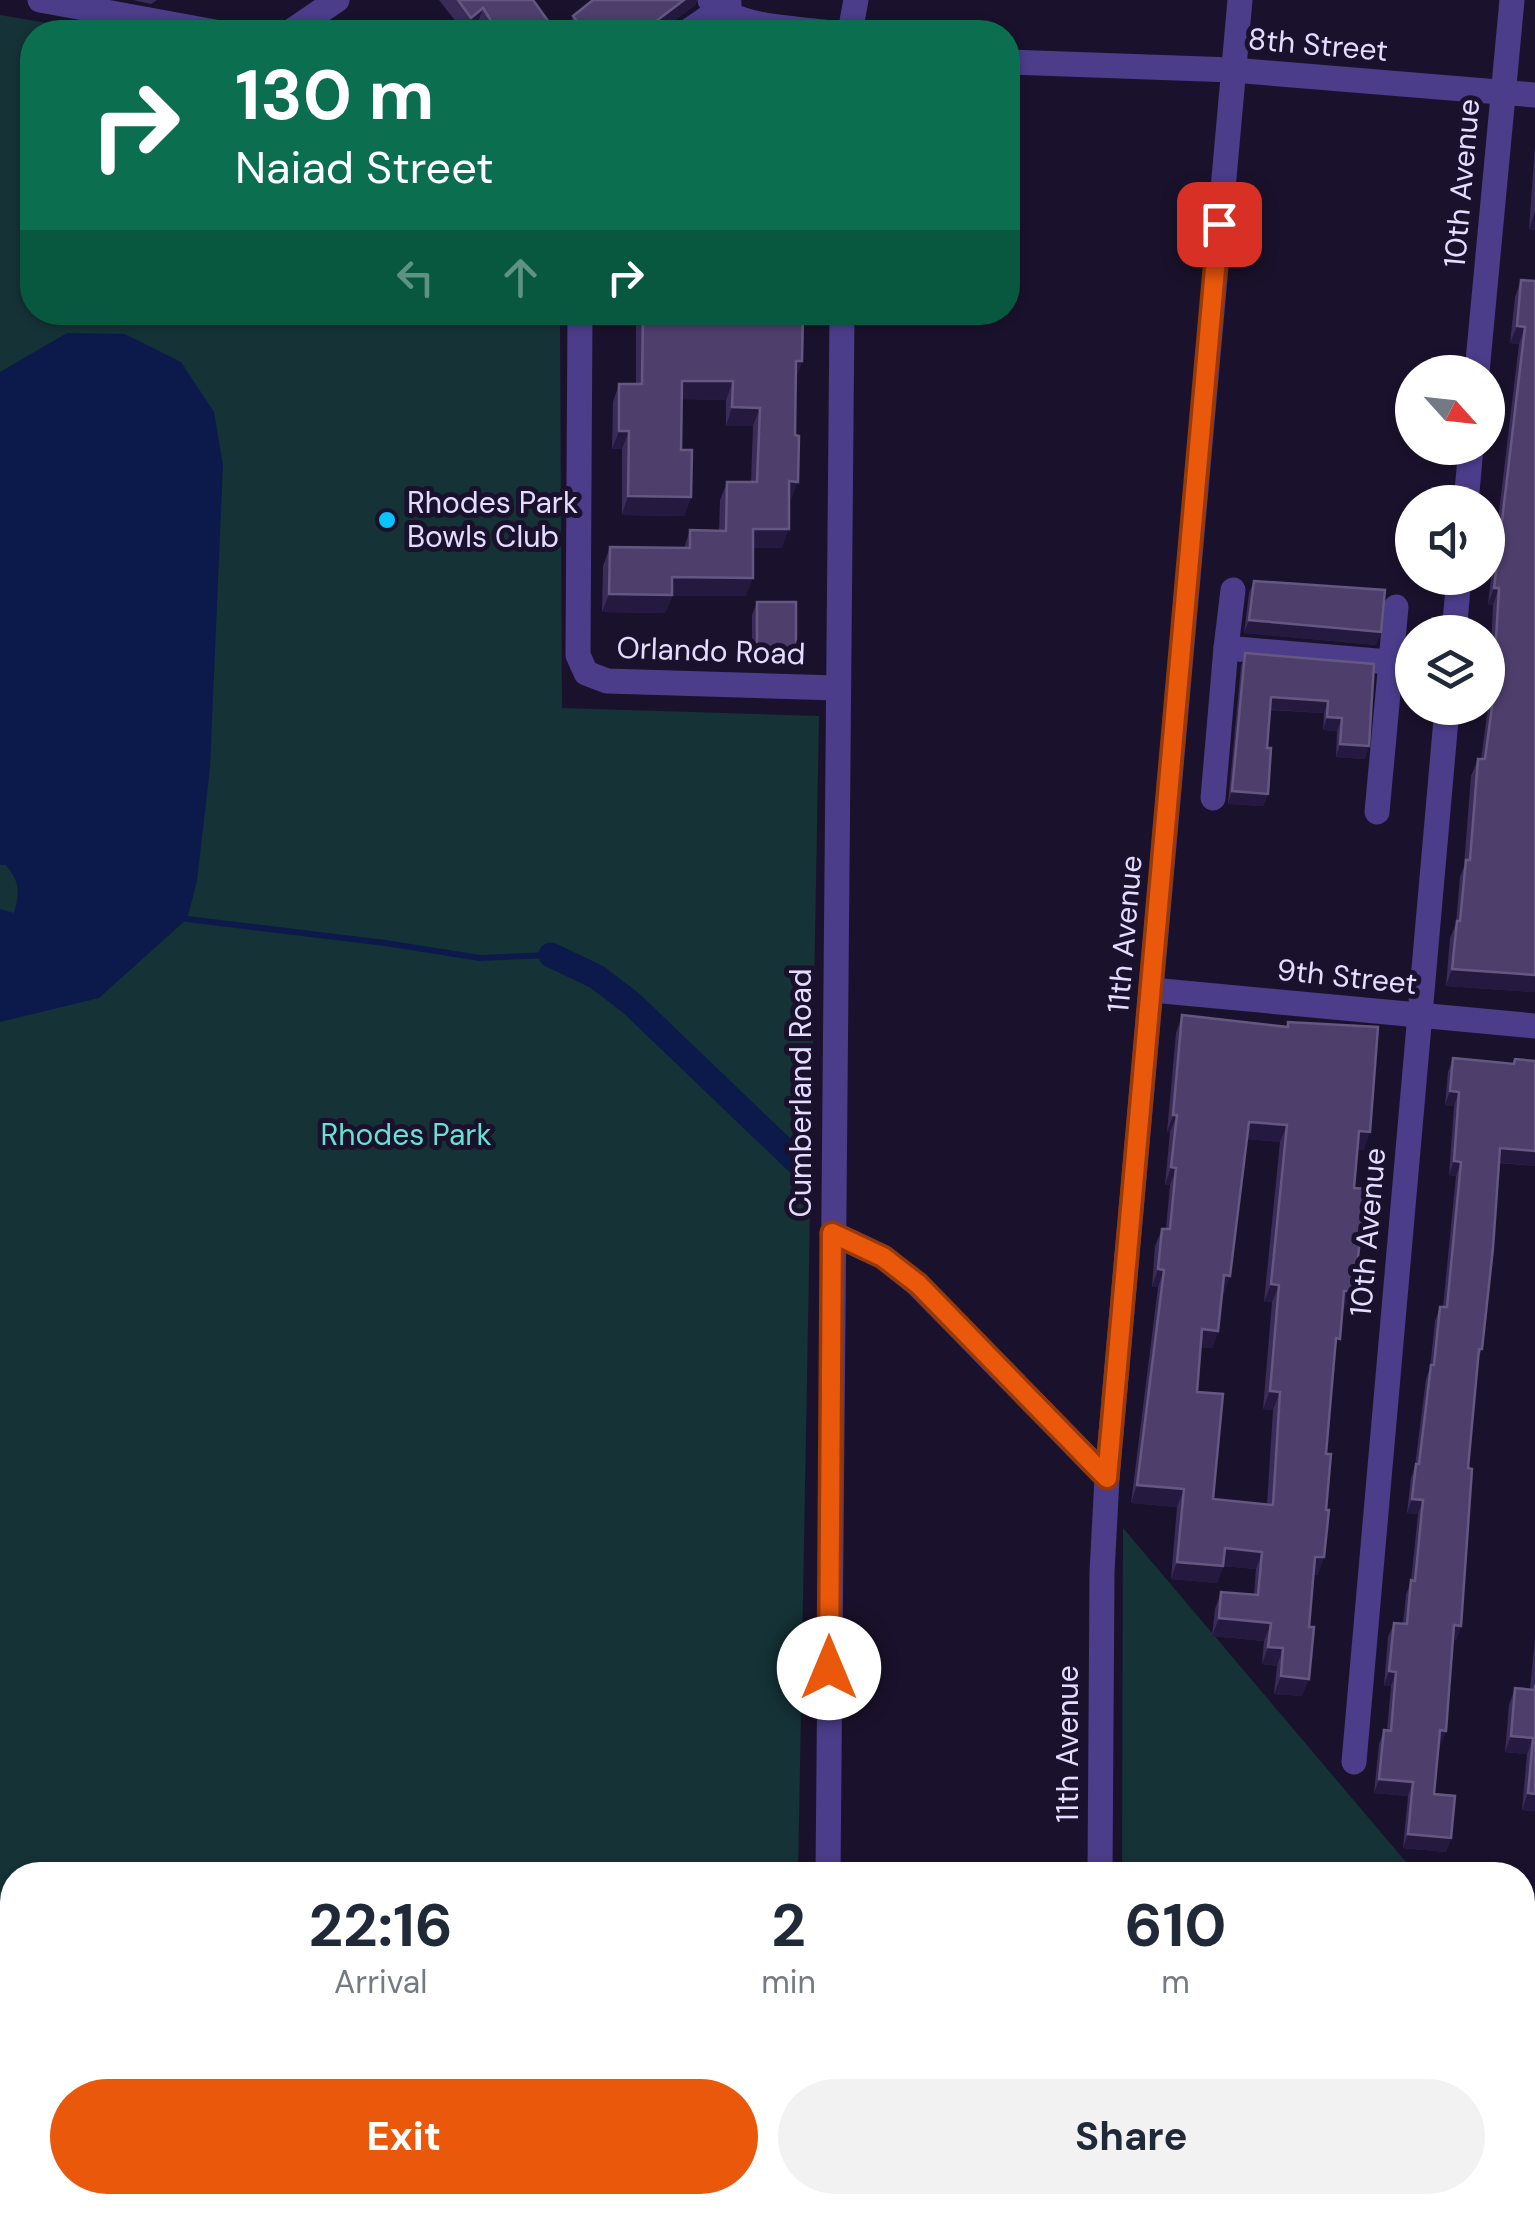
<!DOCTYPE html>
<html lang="en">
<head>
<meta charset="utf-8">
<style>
  :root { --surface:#fff; --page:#f2f2f3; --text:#1f2937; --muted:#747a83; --accent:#ea580c }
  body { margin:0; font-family:"DM Sans",sans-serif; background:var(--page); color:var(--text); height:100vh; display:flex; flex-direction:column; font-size:38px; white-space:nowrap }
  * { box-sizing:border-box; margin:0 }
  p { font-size:32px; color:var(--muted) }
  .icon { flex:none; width:55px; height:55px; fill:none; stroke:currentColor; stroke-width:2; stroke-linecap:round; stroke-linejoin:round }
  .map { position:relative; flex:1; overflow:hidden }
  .details { position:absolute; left:0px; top:1862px; width:1535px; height:352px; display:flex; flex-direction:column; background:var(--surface); border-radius:40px 40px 0 0; box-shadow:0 2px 8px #0004 }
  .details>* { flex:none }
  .guide { position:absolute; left:20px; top:20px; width:1000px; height:305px; border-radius:40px; box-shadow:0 2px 8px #0004; background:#0b6e4f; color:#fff; overflow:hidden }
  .needle { width:65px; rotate:117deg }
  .fabs { position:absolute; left:1395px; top:355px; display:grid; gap:20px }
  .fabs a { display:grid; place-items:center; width:110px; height:110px; border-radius:50%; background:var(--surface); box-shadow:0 2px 8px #0004; font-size:50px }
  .pin { position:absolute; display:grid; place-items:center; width:85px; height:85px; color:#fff; margin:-42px; border-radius:20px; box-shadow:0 5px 15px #0006 }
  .me { position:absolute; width:110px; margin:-55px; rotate:0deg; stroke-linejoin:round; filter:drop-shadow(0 0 8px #0008) }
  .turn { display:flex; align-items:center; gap:35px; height:210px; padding:0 50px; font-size:45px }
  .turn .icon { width:130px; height:130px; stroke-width:2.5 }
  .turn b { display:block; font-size:70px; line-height:85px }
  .lanes { display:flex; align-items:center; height:95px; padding:0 50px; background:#0003; justify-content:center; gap:50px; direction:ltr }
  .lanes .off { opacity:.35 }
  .eta { display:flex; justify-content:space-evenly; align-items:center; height:170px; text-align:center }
  .eta b { font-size:60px; font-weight:700; line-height:70px }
  .action { display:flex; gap:20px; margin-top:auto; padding:20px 50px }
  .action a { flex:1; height:115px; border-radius:60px; background:var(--accent); color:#fff; font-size:40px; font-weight:700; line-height:115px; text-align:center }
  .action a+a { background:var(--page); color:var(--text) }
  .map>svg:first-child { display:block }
</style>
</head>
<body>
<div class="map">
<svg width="1535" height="2213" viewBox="0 0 1535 2213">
  <rect width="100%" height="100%" fill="#1a122c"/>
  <g fill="#153236">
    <polygon points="0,15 100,32 32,32 32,312 560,313 562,708 819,716 798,1875 12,1875 12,1946 0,1946"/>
    <polygon points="1123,1528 1417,1875 1122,1875"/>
  </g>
  <path fill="#0c1a4b" d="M67 333 125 334 181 362 214 412 223 465 210 768 197 881 187 919 99 998 0 1022V909L14 913C20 892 20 882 6 865H0V372Z"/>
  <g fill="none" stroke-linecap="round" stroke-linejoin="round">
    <polyline stroke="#0c1a4b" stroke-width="6" points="187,919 385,943 480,958 551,955"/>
    <polyline stroke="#0c1a4b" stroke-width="25" points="551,955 597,977 631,1003 799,1164"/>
    <g stroke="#4b3d8a" stroke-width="25">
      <polyline points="40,0 215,32"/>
      <path d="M710 0C736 28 786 27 823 32"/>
      <polyline points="290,32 337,0"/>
      <polyline points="687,32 729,3"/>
      <polyline points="1008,62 1232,70 1535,95"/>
      <polyline points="580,312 578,655 586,673 607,681 837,688"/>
      <polyline points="1477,372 1512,0"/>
      <polyline points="1466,502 1471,448"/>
      <polyline points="1233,590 1226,648 1412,664"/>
      <polyline points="1454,632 1459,578"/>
      <polyline points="1213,798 1226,648"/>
      <polyline points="1377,812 1396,607"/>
      <polyline points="1152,990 1535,1026"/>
      <polyline points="832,1233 883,1257 917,1284 1107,1478"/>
      <polyline points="1354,1762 1447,708"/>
      <polyline points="1100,1875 1102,1572 1107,1478 1240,0"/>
      <polyline points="0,1984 12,1984"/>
      <polyline points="104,2213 104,2202"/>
      <polyline points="1097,2213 1097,2202"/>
      <polyline points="1385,2213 1385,2202"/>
    </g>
    <g stroke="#4b3d8a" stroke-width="25">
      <polyline points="850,32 856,0"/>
      <polyline points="828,1875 842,312"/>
      <polyline points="824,2213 824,2202"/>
    </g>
  </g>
  <g fill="#3b2b59" fill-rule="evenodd">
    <polygon points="133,0 157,0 151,4"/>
    <polygon points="439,0 533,0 556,32 482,32 477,25 467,32 464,32"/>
    <polygon points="593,0 697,0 695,5 659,32 567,32 573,16"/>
    <polygon points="1535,146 1535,230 1529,229"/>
    <polygon points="1521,280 1535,281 1535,992 1446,986 1450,938 1456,923 1460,877 1464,866 1471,776 1478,759 1481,759 1488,708 1493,605 1488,604 1519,344 1510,343 1515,297"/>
    <polygon points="636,312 734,313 802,361 796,378 791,500 789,500 782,548 753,548 746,596 672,596 665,613 602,612 603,566 610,547 684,548 690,530 719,531 720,500 727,482 751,482 753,426 726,426 726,400 682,399 681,450 691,497 684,516 622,515 622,449 612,449 613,402 619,384 636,384"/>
    <polygon points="1254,581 1381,632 1376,645 1244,633 1249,593"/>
    <polygon points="757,602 796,648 791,660 752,660 752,615"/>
    <polygon points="1245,653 1374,664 1365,759 1336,757 1337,731 1323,730 1324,713 1270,710 1267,748 1268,794 1263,806 1228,804 1241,666"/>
    <path d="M1182 1015 1286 1027 1288 1022 1364 1150 1357 1149 1354 1188 1348 1309 1343 1308 1335 1353 1326 1454 1318 1575H1314L1302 1696 1274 1694 1277 1666 1262 1664 1264 1641 1212 1636 1215 1609 1221 1592 1254 1595 1256 1569 1223 1566 1217 1583 1171 1579 1177 1507 1131 1503 1158 1287H1152L1155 1246 1162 1229H1166L1170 1185H1165L1170 1132H1167L1176 1033ZM1247 1139 1280 1142 1264 1302H1272L1263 1409 1273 1410 1267 1505 1213 1499 1197 1392 1201 1347 1212 1348 1218 1331 1222 1293H1224Z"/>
    <polygon points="1453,1058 1513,1064 1515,1059 1535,1166 1499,1163 1482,1349 1478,1359 1468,1468 1461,1626 1456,1640 1452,1640 1434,1794 1451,1838 1446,1852 1403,1848 1408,1796 1374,1793 1379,1744 1384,1730 1387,1730 1391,1686 1384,1686 1388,1637 1394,1623 1403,1623 1406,1595 1411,1581 1418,1514 1407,1513 1411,1478 1415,1466 1426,1379 1430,1368 1435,1321 1440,1307 1443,1307 1456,1176 1449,1175 1454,1106 1445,1105 1448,1072"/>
    <polygon points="1535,1638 1535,1811 1522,1810 1527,1754 1505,1752 1509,1705 1515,1688 1530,1690"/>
  </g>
  <g fill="#261940">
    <polygon points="684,0 697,0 695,5 659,32 643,32"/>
    <polygon points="483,8 477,25 466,32 471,18"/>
    <polygon points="1535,212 1535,230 1529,229"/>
    <polygon points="1517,326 1525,327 1519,344 1510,343"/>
    <polygon points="796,361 802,361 795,379"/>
    <polygon points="682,381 733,381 726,400 675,399"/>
    <polygon points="732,407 760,408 753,426 726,426"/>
    <polygon points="619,431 629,431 622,449 612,449"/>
    <polygon points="789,481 798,482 791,500 783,500"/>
    <polygon points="628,496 691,497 684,516 622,515"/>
    <polygon points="753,529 789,529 782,548 747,548"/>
    <polygon points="672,577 753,578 746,596 672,596 665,613 602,612 609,594"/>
    <polygon points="1494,588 1499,588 1493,605 1488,604"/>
    <polygon points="1249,620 1381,632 1376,645 1244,633"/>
    <polygon points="757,648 796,648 791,660 752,660"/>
    <polygon points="1271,697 1328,701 1324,713 1266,709"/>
    <polygon points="1327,717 1342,718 1337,731 1323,730"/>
    <polygon points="1340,744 1369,746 1365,759 1336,757"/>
    <polygon points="1232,791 1268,794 1263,806 1228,804"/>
    <polygon points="1452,969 1535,975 1535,992 1446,986"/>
    <polygon points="1450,1091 1459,1092 1454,1106 1445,1105"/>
    <polygon points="1173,1115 1177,1115 1170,1132 1167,1132"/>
    <polygon points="1249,1122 1287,1125 1280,1142 1243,1139"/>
    <polygon points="1359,1131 1370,1132 1364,1150 1353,1149"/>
    <polygon points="1500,1148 1535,1151 1535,1166 1495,1162"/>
    <polygon points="1454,1161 1461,1162 1456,1176 1449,1175"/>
    <polygon points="1171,1167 1176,1168 1170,1185 1165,1185"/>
    <polygon points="1158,1269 1164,1270 1158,1287 1152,1287"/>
    <polygon points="1224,1275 1230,1276 1224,1293 1218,1293"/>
    <polygon points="1271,1284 1279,1285 1272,1302 1264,1302"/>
    <polygon points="1344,1291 1354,1291 1348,1309 1338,1308"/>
    <polygon points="1202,1329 1218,1331 1212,1348 1196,1347"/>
    <polygon points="1270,1391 1280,1392 1273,1410 1263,1409"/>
    <polygon points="1137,1485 1184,1489 1177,1507 1131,1503"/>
    <polygon points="1412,1499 1423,1500 1418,1514 1407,1513"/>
    <polygon points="1225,1548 1262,1552 1256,1569 1223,1566 1217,1583 1171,1579 1177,1562"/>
    <polygon points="1315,1557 1324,1557 1318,1575 1309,1574"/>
    <polygon points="1219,1618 1271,1623 1264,1641 1212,1636"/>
    <polygon points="1454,1625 1461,1626 1456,1640 1448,1639"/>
    <polygon points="1268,1647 1283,1648 1277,1666 1262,1664"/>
    <polygon points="1389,1671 1396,1672 1391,1686 1384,1686"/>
    <polygon points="1281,1676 1309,1679 1302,1696 1274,1694"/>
    <polygon points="1440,1730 1446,1731 1441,1745 1435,1744"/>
    <polygon points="1511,1736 1533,1738 1527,1754 1505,1752"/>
    <polygon points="1379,1779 1413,1782 1408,1796 1374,1793"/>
    <polygon points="1528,1793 1535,1794 1535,1811 1522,1810"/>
    <polygon points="1408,1834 1451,1838 1446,1852 1403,1848"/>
  </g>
  <g fill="#4d3e6b" stroke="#655782" stroke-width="2.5" fill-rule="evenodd">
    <polygon points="458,0 533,0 556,32 498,32 483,8 471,18"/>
    <polygon points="593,0 684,0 643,31 644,32 585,32 573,16"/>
    <polygon points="1521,280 1535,281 1535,975 1452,969 1457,921 1460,921 1466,860 1470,860 1478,759 1485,759 1492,707 1499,588 1494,588 1525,327 1517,326"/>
    <polygon points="643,312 803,312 802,361 796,361 795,435 799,436 798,482 789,481 789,529 753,529 753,578 672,577 672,595 609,594 610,547 690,548 690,530 726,531 727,482 757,482 760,408 732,407 733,381 682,381 681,450 692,450 691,497 628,496 629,431 619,431 619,384 642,384"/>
    <polygon points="1254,581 1385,590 1381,632 1249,620"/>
    <rect x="757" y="602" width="39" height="46"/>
    <polygon points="1245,653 1374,664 1369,746 1340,744 1342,718 1327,717 1328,701 1271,697 1267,748 1271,748 1268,794 1232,791"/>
    <path d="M1182 1015 1288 1027V1022L1378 1027 1370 1132 1359 1131 1354 1188 1366 1189 1354 1291H1344L1340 1339 1336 1338 1326 1454H1331L1326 1510H1329L1324 1557H1315L1309 1627H1314L1309 1679 1281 1676 1283 1648 1268 1647 1271 1623 1219 1618 1221 1592 1258 1595 1262 1552 1225 1548 1223 1566 1177 1562 1184 1489 1137 1485 1164 1270 1158 1269 1162 1229H1170L1176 1168 1171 1167 1177 1115H1173ZM1249 1122 1287 1125 1271 1284 1279 1285 1270 1391 1280 1392 1273 1505 1213 1499 1223 1394 1197 1392 1202 1329 1218 1331 1224 1275 1230 1276Z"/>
    <polygon points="1453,1058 1514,1064 1515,1059 1535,1061 1535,1151 1500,1148 1493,1248 1482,1349 1479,1349 1468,1468 1472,1469 1461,1626 1454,1625 1446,1731 1440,1730 1434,1794 1455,1796 1451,1838 1408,1834 1413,1782 1379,1779 1384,1730 1391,1731 1396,1672 1389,1671 1394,1623 1407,1624 1411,1580 1415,1581 1423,1500 1412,1499 1416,1464 1419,1464 1431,1365 1434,1365 1440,1307 1447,1307 1461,1162 1454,1161 1459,1092 1450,1091"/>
    <polygon points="1535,1685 1535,1794 1528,1793 1533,1738 1511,1736 1515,1688 1535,1690"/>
  </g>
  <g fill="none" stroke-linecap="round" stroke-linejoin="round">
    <g stroke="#983908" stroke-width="25">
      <polyline id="route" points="829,1668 832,1233 883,1257 918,1284 1107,1478 1219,224"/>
    </g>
    <use href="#route" stroke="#ea580c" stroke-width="18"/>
  </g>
  <circle fill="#0ac3fd" stroke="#1a122c" stroke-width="4" cx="387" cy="520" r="10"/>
  <g text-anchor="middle" stroke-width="10" stroke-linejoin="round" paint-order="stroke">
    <g font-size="30" fill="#e5ddff" stroke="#1a122c">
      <text transform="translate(1318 45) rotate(5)" y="10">8th Street</text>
      <text transform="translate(1462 183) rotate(-85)" y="10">10th Avenue</text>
      <text transform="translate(711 651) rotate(2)" y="10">Orlando Road</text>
      <text transform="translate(1125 934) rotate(-85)" y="10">11th Avenue</text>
      <text transform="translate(1347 977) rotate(6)" y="10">9th Street</text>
      <text transform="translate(801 1093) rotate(-90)" y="10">Cumberland Road</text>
      <text transform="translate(1368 1232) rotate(-85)" y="10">10th Avenue</text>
      <text transform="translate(1068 1744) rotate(-90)" y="10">11th Avenue</text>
    </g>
    <g font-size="30" fill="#e5ddff" stroke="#1a122c" text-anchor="start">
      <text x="407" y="513">Rhodes Park<tspan x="407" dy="34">Bowls Club</tspan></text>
    </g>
    <g font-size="30" fill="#67e1d3" stroke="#1a122c">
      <text x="406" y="1145">Rhodes Park</text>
    </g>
  </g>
</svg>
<div class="fabs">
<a><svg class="needle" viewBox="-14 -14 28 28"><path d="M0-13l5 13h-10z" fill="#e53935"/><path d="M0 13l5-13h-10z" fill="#747a83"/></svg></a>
<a><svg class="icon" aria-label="sound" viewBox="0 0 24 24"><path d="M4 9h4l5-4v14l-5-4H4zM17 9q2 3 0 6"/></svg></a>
<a><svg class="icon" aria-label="layers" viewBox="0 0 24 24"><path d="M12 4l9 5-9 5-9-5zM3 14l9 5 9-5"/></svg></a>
</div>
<div class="pin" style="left:1219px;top:224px;background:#d93025"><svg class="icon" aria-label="arrive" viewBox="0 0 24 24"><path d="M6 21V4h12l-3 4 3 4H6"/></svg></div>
<svg class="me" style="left:829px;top:1668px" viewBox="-20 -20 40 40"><circle r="19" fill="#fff"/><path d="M0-13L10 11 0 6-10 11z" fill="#ea580c"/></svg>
<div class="guide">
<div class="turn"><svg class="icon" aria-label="right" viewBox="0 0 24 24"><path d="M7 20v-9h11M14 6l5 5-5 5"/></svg><div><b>130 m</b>Naiad Street</div></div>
<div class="lanes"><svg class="icon off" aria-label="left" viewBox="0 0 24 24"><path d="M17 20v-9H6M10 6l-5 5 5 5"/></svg><svg class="icon off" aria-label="ahead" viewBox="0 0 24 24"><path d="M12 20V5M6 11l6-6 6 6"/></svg><svg class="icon" aria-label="right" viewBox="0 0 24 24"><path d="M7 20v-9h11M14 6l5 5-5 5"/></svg></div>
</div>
<section class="details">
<div class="eta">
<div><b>22:16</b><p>Arrival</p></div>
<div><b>2</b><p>min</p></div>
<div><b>610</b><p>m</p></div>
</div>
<div class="action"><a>Exit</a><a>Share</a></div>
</section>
</div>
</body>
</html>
